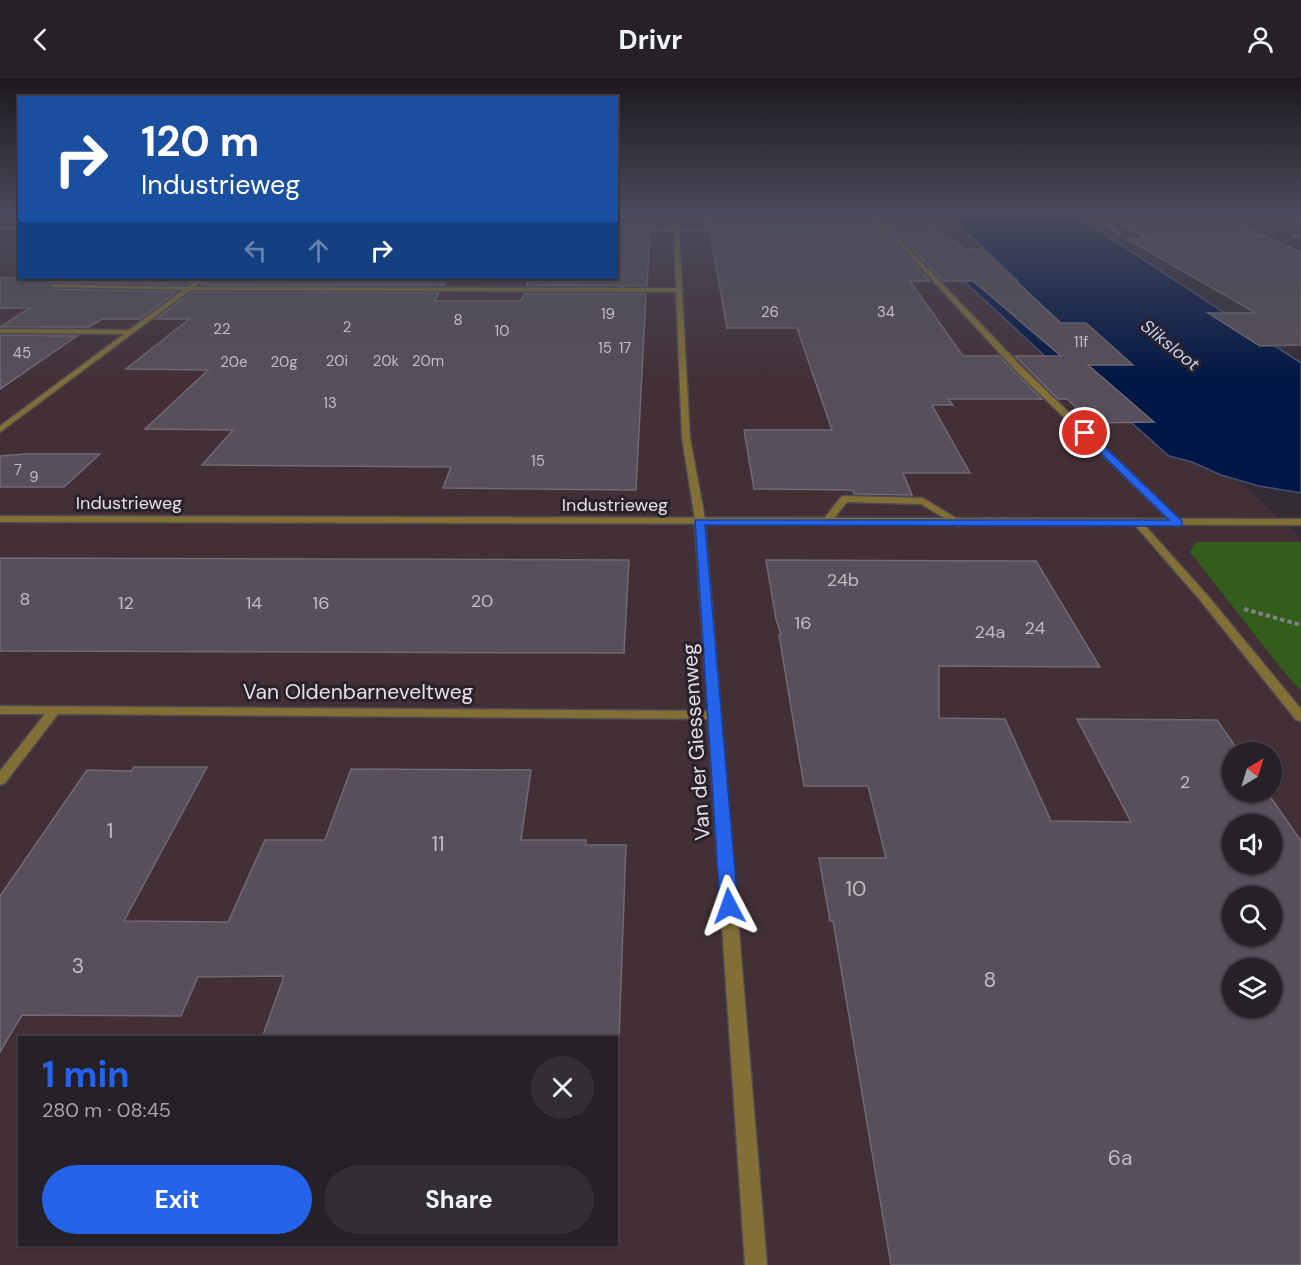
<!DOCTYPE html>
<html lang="en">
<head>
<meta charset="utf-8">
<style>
  :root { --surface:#262128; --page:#322e34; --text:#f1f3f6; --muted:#a4a3a8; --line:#423e45; --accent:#2563eb }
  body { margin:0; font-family:"DM Sans",sans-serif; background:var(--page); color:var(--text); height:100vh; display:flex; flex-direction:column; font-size:22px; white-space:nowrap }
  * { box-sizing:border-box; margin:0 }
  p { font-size:20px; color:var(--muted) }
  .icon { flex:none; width:33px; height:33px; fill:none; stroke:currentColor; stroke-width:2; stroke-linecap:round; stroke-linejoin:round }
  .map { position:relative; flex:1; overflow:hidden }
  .side { position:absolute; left:18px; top:958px; width:600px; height:210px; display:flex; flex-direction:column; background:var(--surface); border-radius:0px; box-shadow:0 2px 4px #0004,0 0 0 2px var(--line) }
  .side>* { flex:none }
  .guide { position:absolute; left:18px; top:18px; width:600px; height:183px; border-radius:0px; box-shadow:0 2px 4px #0004,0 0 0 2px var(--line); background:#1a4fa0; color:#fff; overflow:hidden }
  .needle { width:39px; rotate:38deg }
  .tools { position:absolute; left:1222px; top:664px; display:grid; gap:12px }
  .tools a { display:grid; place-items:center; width:60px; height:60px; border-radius:50%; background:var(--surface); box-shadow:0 2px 4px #0004,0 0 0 2px var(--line); font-size:30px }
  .pin { position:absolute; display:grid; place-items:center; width:51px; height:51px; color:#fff; margin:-26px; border:3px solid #fff; border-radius:50%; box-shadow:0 2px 6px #0007 }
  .me { position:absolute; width:66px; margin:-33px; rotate:356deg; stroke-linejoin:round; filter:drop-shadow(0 0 4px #0008) }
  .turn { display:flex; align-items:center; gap:21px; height:126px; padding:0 24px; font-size:27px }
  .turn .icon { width:78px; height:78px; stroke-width:2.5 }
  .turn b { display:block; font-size:42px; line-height:51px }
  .lanes { display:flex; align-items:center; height:57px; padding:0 24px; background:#0003; justify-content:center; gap:30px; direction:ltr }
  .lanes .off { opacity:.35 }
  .round { display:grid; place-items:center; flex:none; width:63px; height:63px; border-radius:32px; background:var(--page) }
  .head { display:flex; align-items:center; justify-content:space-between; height:102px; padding:0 24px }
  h1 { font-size:36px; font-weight:700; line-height:45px; color:var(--accent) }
  .primary-button { display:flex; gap:12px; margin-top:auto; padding:12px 24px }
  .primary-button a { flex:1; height:69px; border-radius:36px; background:var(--accent); color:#fff; font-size:24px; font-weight:700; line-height:69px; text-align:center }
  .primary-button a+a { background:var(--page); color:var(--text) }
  header { display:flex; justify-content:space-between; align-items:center; height:78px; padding:0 24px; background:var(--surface); font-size:27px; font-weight:700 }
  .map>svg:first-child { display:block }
</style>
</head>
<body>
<header><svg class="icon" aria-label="back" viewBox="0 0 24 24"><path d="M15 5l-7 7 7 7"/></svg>Drivr<svg class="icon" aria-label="person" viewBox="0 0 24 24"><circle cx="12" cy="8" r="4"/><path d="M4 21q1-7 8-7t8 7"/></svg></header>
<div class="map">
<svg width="1301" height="1187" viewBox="0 0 1301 1187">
  <rect width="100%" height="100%" fill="#332c35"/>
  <path fill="#433037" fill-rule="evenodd" d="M0 138H19L20 200H616L617 138H987L1094 265 1301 461V1187H0ZM1233 675H1272V714H1233ZM1233 747H1272V786H1233ZM1233 819H1272V858H1233ZM1233 891H1272V930H1233ZM20 960H616V1167H20Z"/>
  <polygon fill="#325d1b" points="1196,464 1301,464 1301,613 1280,589 1190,474"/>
  <polygon fill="#001644" stroke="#445274" stroke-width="1.5" points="950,138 1077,138 1301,285 1301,415 1259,408 1221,397 1192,384 1169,378 1086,304 1048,281 964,203 1018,203"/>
  <g fill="#574f59" stroke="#716973" stroke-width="1.5" fill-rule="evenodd">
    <polygon points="616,138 643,138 643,140 651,140 650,148 616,148"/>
    <polygon points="778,138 868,138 878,149 709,148 707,139"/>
    <polygon points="877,138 921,138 966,171 981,171 1061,245 1086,245 1133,287 1088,287 1154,344 1093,345 1067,321 1058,321 1015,278 1061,278 973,203 943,203 892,149"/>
    <polygon points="1117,138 1220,138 1301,174 1301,267 1260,268 1208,235 1256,235 1127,161 1148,161 1112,141 1122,140"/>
    <polygon points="616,154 650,155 647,208 527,207 529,200 616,200"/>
    <polygon points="710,155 886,155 930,203 910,203 963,278 999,278 1042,321 948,321 953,327 932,327 970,395 903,395 912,417 854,416 853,412 754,411 744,352 832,352 797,250 727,250"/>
    <polygon points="0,200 197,200 187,207 49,204 52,211 176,214 140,241 102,241 89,249 0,249 30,230 0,230"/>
    <polygon points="207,200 448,200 444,207 201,207"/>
    <polygon points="192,214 439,215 434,223 521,223 524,216 646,216 636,412 443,410 451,389 202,387 233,352 145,351 208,292 126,291 189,241 156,241"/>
    <polygon points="0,257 77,258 0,311"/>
    <polygon points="25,376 100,376 64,409 0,409 0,378"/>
    <polygon points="0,480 629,482 624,575 0,573"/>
    <path d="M766 482 1036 483 1100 589 939 588V640L1005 641 1051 743 1131 744 1077 641 1217 642 1240 675H1233V714H1267L1301 763V1187H891L833 843H830L819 780H886L868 708H804L779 557H781L776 541ZM1233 747H1272V786H1233ZM1233 819H1272V858H1233ZM1233 891H1272V930H1233Z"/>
    <polygon points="134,689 207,689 124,843 228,844 265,762 325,762 351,691 531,692 521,762 586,762 586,767 626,767 619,960 262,960 284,898 198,899 181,938 22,937 0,974 0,818 87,692 131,693"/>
  </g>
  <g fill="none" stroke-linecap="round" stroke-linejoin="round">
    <g stroke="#4f4951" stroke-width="3">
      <g id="service">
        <polygon points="1294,157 1301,157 1301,159 1292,159"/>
        <polygon points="844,418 923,420 964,445 959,448 956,447 921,426 847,424 829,446 823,446 823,442 841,419"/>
      </g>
    </g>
    <g stroke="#4f4951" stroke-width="3">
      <g id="minor">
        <polygon points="674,138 678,138 679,150 883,151 870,138 874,138 890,151 1022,289 1183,445 1178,448 1175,447 1016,293 887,153 679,153 682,211 684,212 682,213 690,360 704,435 767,1187 745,1187 708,641 58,636 5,705 0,707 0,693 45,636 0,636 0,628 708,633 694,435 682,360 676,214 191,212 0,354 0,348 124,256 0,255 0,251 129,252 183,212 52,209 50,206 188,209 200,200 205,200 195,209 676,210 674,153 616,152 616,150 674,150"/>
        <polygon points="1092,138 1097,138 1122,156 1118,157"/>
        <polygon points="1282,138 1287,138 1301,143 1301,146"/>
        <rect x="0" y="149" width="20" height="2"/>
        <polygon points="1138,442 1141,443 1208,518 1301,631 1301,643 1296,642 1200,522 1135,447 1135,443"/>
      </g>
    </g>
    <g stroke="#4f4951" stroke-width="3">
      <polygon id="tertiary" points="0,438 1301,441 1301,447 0,444"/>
    </g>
    <polyline stroke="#847e86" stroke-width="1.5" stroke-dasharray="2 1.5" stroke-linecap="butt" points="1139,160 1275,158"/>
    <polyline stroke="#847e86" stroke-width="4" stroke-dasharray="4.5 3" stroke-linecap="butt" points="1244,531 1301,547"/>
    <use href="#service" fill="#816f36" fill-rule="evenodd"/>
    <use href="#minor" fill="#816f36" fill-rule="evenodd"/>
    <use href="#tertiary" fill="#816f36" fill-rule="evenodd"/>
  </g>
  <linearGradient id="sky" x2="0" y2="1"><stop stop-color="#1c181d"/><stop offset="0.45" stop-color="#4a4b5c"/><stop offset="1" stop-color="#4a4b5c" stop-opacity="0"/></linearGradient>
  <rect width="1301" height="304" fill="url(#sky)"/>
  <polygon fill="#2563eb" stroke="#184099" stroke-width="1.5" points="1082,353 1088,353 1182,443 1182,448 705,447 738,828 736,833 729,835 723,833 720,828 695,442 1169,442 1082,357"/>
  <g text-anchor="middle" stroke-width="6" stroke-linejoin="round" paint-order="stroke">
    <g font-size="15" fill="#c1bbc2">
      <text x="770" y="239">26</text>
      <text x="886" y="239">34</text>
      <text x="608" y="241">19</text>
      <text x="458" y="247">8</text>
      <text x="347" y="254">2</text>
      <text x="222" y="256">22</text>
      <text x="502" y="258">10</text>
      <text x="1081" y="269">11f</text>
      <text x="605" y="275">15</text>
      <text x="625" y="275">17</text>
      <text x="22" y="280">45</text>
      <text x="337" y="288">20i</text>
      <text x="386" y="288">20k</text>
      <text x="428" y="288">20m</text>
      <text x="234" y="289">20e</text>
      <text x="284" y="289">20g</text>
      <text x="330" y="330">13</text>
      <text x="538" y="388">15</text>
      <text x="18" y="397">7</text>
      <text x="34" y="404">9</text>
    </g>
    <g font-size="18" font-style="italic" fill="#bbd3f9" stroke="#29222b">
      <text transform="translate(1170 267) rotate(39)" y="6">Sliksloot</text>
    </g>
    <g font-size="18" fill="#e4dfe5" stroke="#29222b">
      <text x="129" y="431">Industrieweg</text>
      <text x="615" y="433">Industrieweg</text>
    </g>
    <g font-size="18" fill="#c1bbc2">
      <text x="843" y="508">24b</text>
      <text x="25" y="527">8</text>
      <text x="482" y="529">20</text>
      <text x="126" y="531">12</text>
      <text x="254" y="531">14</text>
      <text x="321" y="531">16</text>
      <text x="803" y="551">16</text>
      <text x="1035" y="556">24</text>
      <text x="990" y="560">24a</text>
      <text x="1185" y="710">2</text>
    </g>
    <g font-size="21" fill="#e4dfe5" stroke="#29222b">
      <text x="358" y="621">Van Oldenbarneveltweg</text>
      <text transform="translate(696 664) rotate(-94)" y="7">Van der Giessenweg</text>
    </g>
    <g font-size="21" fill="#c1bbc2">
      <text x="110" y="760">1</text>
      <text x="438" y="773">11</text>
      <text x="856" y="818">10</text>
      <text x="78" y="895">3</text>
      <text x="990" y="909">8</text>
      <text x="1120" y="1087">6a</text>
    </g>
  </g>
</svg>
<div class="tools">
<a><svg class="needle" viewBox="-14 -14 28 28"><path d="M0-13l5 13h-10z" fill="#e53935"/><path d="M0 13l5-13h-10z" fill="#a4a3a8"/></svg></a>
<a><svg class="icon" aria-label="sound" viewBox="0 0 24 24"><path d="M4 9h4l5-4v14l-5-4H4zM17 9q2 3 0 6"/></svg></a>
<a><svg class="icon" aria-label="search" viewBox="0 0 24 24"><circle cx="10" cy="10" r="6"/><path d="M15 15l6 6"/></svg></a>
<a><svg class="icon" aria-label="layers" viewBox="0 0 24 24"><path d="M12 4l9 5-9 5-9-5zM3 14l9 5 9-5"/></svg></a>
</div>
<div class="pin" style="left:1085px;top:355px;background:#d93025"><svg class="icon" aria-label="arrive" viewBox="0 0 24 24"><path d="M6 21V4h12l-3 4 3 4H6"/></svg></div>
<svg class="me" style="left:729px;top:828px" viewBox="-20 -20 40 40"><path d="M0-17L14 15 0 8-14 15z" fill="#2563eb" stroke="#fff" stroke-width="4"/></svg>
<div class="guide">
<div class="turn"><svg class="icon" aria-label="right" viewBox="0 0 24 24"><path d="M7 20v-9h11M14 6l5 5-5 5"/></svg><div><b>120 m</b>Industrieweg</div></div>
<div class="lanes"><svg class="icon off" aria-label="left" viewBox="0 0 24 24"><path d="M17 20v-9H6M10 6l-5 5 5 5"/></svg><svg class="icon off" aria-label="ahead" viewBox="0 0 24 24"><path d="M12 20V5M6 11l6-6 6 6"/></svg><svg class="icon" aria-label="right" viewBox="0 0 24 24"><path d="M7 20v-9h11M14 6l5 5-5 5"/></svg></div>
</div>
<section class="side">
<div class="head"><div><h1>1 min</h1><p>280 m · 08:45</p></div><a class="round"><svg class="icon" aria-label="close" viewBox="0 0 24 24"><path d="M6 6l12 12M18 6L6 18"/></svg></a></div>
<div class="primary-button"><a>Exit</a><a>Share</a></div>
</section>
</div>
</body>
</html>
